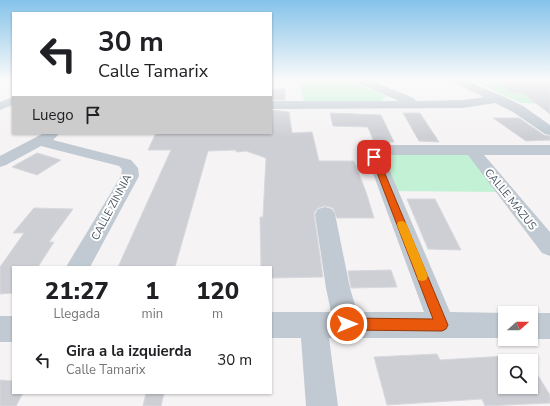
<!DOCTYPE html>
<html lang="es">
<head>
<meta charset="utf-8">
<style>
  :root { --surface:#fff; --page:#f6f6f6; --text:#202124; --muted:#757577 }
  body { margin:0; font-family:"Nunito Sans",sans-serif; background:var(--page); color:var(--text); height:100vh; display:flex; flex-direction:column; font-size:15px; white-space:nowrap }
  * { box-sizing:border-box; margin:0 }
  p { font-size:13px; color:var(--muted) }
  .icon { flex:none; width:22px; height:22px; fill:none; stroke:currentColor; stroke-width:2; stroke-linecap:round; stroke-linejoin:round }
  .map { position:relative; flex:1; overflow:hidden }
  .drawer { position:absolute; left:12px; top:266px; width:260px; height:128px; display:flex; flex-direction:column; background:var(--surface); border-radius:0px; box-shadow:0 1px 3px #0004 }
  .drawer>* { flex:none }
  .top-card { position:absolute; left:12px; top:12px; width:260px; height:122px; border-radius:0px; box-shadow:0 1px 3px #0004; background:#fff; color:var(--text); overflow:hidden }
  .needle { width:26px; rotate:69deg }
  .controls { position:absolute; left:498px; top:306px; display:grid; gap:8px }
  .controls a { display:grid; place-items:center; width:40px; height:40px; border-radius:0px; background:var(--surface); box-shadow:0 1px 3px #0004; font-size:20px }
  .pin { position:absolute; display:grid; place-items:center; width:34px; height:34px; color:#fff; margin:-17px; border-radius:8px; box-shadow:0 2px 6px #0006 }
  .me { position:absolute; width:44px; margin:-22px; rotate:90deg; stroke-linejoin:round; filter:drop-shadow(0 0 3px #0008) }
  .turn { display:flex; align-items:center; gap:14px; height:84px; padding:0 20px; font-size:18px }
  .turn .icon { width:52px; height:52px; stroke-width:2.5 }
  .turn b { display:block; font-size:28px; line-height:34px }
  .then { display:flex; align-items:center; height:38px; padding:0 20px; background:#0003; gap:8px; font-size:15px }
  .eta { display:flex; justify-content:space-evenly; align-items:center; height:68px; text-align:center }
  .eta b { font-size:24px; font-weight:800; line-height:28px }
  ul { padding:0; list-style:none }
  li { display:flex; align-items:center; gap:12px; height:52px; padding:0 20px }
  li div { flex:1 }
  li b { display:block; font-size:15px }
  li em { font-style:normal }
  .map>svg:first-child { display:block }
</style>
</head>
<body>
<div class="map">
<svg width="550" height="406" viewBox="0 0 550 406">
  <rect width="100%" height="100%" fill="#f5f3f3"/>
  <g fill="#c3f1d5">
    <polygon points="299,80 348,80 386,96 382,101 304,101"/>
    <polygon points="471,80 495,80 501,85 522,93 534,102 550,104 521,103"/>
    <polygon points="472,150 506,192 388,191 376,152"/>
  </g>
  <g fill="#cdcfd5" stroke="#d7d9de">
    <polygon points="495,80 550,80 550,114 522,93 512,93"/>
    <rect x="271" y="89" width="14" height="11"/>
    <polygon points="271,110 289,112 292,133 312,132 319,161 354,161 366,192 374,218 337,218 333,208 325,206 318,208 314,213 323,277 271,278 271,267 261,267 260,217 263,217 266,158 246,151 236,152 236,150 208,151 175,267 118,267 171,150 148,150 156,133 271,133"/>
    <polygon points="330,113 381,115 394,142 374,142 368,127 333,126"/>
    <polygon points="403,113 420,113 439,142 419,141"/>
    <polygon points="493,118 519,118 544,135 550,136 550,140 526,141"/>
    <polygon points="37,153 61,160 37,175 12,167"/>
    <polygon points="407,199 435,199 461,250 428,249"/>
    <polygon points="34,208 73,209 49,242 54,242 38,267 13,267 13,293 0,294 0,267 24,233 13,233"/>
    <polygon points="391,270 397,287 351,288 348,271"/>
    <polygon points="437,354 440,360 505,356 505,387 531,387 531,364 550,395 550,403 485,406 482,399 387,405 374,357"/>
    <polygon points="0,380 13,381 13,393 23,393 16,406 0,406"/>
    <polygon points="146,393 164,393 161,406 143,406"/>
  </g>
  <g fill="none" stroke-linecap="round" stroke-linejoin="round">
    <g fill="#c1cad2" fill-rule="evenodd">
      <polygon points="354,80 369,80 414,98 416,101 463,100 484,97 452,82 451,80 465,80 502,96 523,106 550,125 550,135 545,134 513,112 495,103 463,108 271,109 271,101 399,101 355,82"/>
      <polygon points="13,97 13,105 0,110 0,102"/>
      <polygon points="44,133 57,133 58,135 53,140 131,160 138,168 139,176 90,267 66,267 121,176 122,169 119,166 41,146 6,165 0,167 0,156"/>
      <polygon points="384,145 550,145 550,155 484,155 550,232 550,256 542,253 468,155 383,155 450,312 508,313 505,313 505,338 329,338 338,406 306,406 301,338 271,338 271,312 331,312 326,288 315,214 318,209 325,207 332,209 335,214 350,288 357,312 424,312 367,157 370,149"/>
      <rect x="530" y="313" width="20" height="26"/>
      <rect x="0" y="316" width="13" height="26"/>
    </g>
  </g>
  <linearGradient id="sky" x2="0" y2="1"><stop stop-color="#85c3ea"/><stop offset="0.58" stop-color="#fafafa"/><stop offset="1" stop-color="#fafafa" stop-opacity="0"/></linearGradient>
  <rect width="550" height="137" fill="url(#sky)"/>
  <polygon fill="#ea580c" stroke="#983908" points="372,155 377,155 378,157 448,325 446,329 442,331 347,330 343,329 341,324 343,320 347,318 433,319 371,157"/>
  <polygon fill="#f59e0b" points="402,221 405,222 407,225 428,276 426,280 422,281 418,280 417,276 397,225 398,222"/>
  <g text-anchor="middle" stroke-width="4" stroke-linejoin="round" paint-order="stroke">
    <g font-size="11" fill="#4a5661" stroke="#fff">
      <text transform="translate(511 199) rotate(51)" y="4">CALLE MAZUS</text>
      <text transform="translate(111 207) rotate(-62)" y="4">CALLE ZINNIA</text>
    </g>
  </g>
</svg>
<div class="controls">
<a><svg class="needle" viewBox="-14 -14 28 28"><path d="M0-13l5 13h-10z" fill="#e53935"/><path d="M0 13l5-13h-10z" fill="#757577"/></svg></a>
<a><svg class="icon" aria-label="search" viewBox="0 0 24 24"><circle cx="10" cy="10" r="6"/><path d="M15 15l6 6"/></svg></a>
</div>
<div class="pin" style="left:374px;top:157px;background:#d93025"><svg class="icon" aria-label="arrive" viewBox="0 0 24 24"><path d="M6 21V4h12l-3 4 3 4H6"/></svg></div>
<svg class="me" style="left:347px;top:324px" viewBox="-20 -20 40 40"><circle r="17" fill="#ea580c" stroke="#fff" stroke-width="3"/><path d="M0-11L8 9 0 5-8 9z" fill="#fff"/></svg>
<div class="top-card">
<div class="turn"><svg class="icon" aria-label="left" viewBox="0 0 24 24"><path d="M17 20v-9H6M10 6l-5 5 5 5"/></svg><div><b>30 m</b>Calle Tamarix</div></div>
<div class="then">Luego<svg class="icon" aria-label="arrive" viewBox="0 0 24 24"><path d="M6 21V4h12l-3 4 3 4H6"/></svg></div>
</div>
<section class="drawer">
<div class="eta">
<div><b>21:27</b><p>Llegada</p></div>
<div><b>1</b><p>min</p></div>
<div><b>120</b><p>m</p></div>
</div>
<ul>
<li><svg class="icon" aria-label="left" viewBox="0 0 24 24"><path d="M17 20v-9H6M10 6l-5 5 5 5"/></svg><div><b>Gira a la izquierda</b><p>Calle Tamarix</p></div><em>30 m</em></li>
</ul>
</section>
</div>
</body>
</html>
